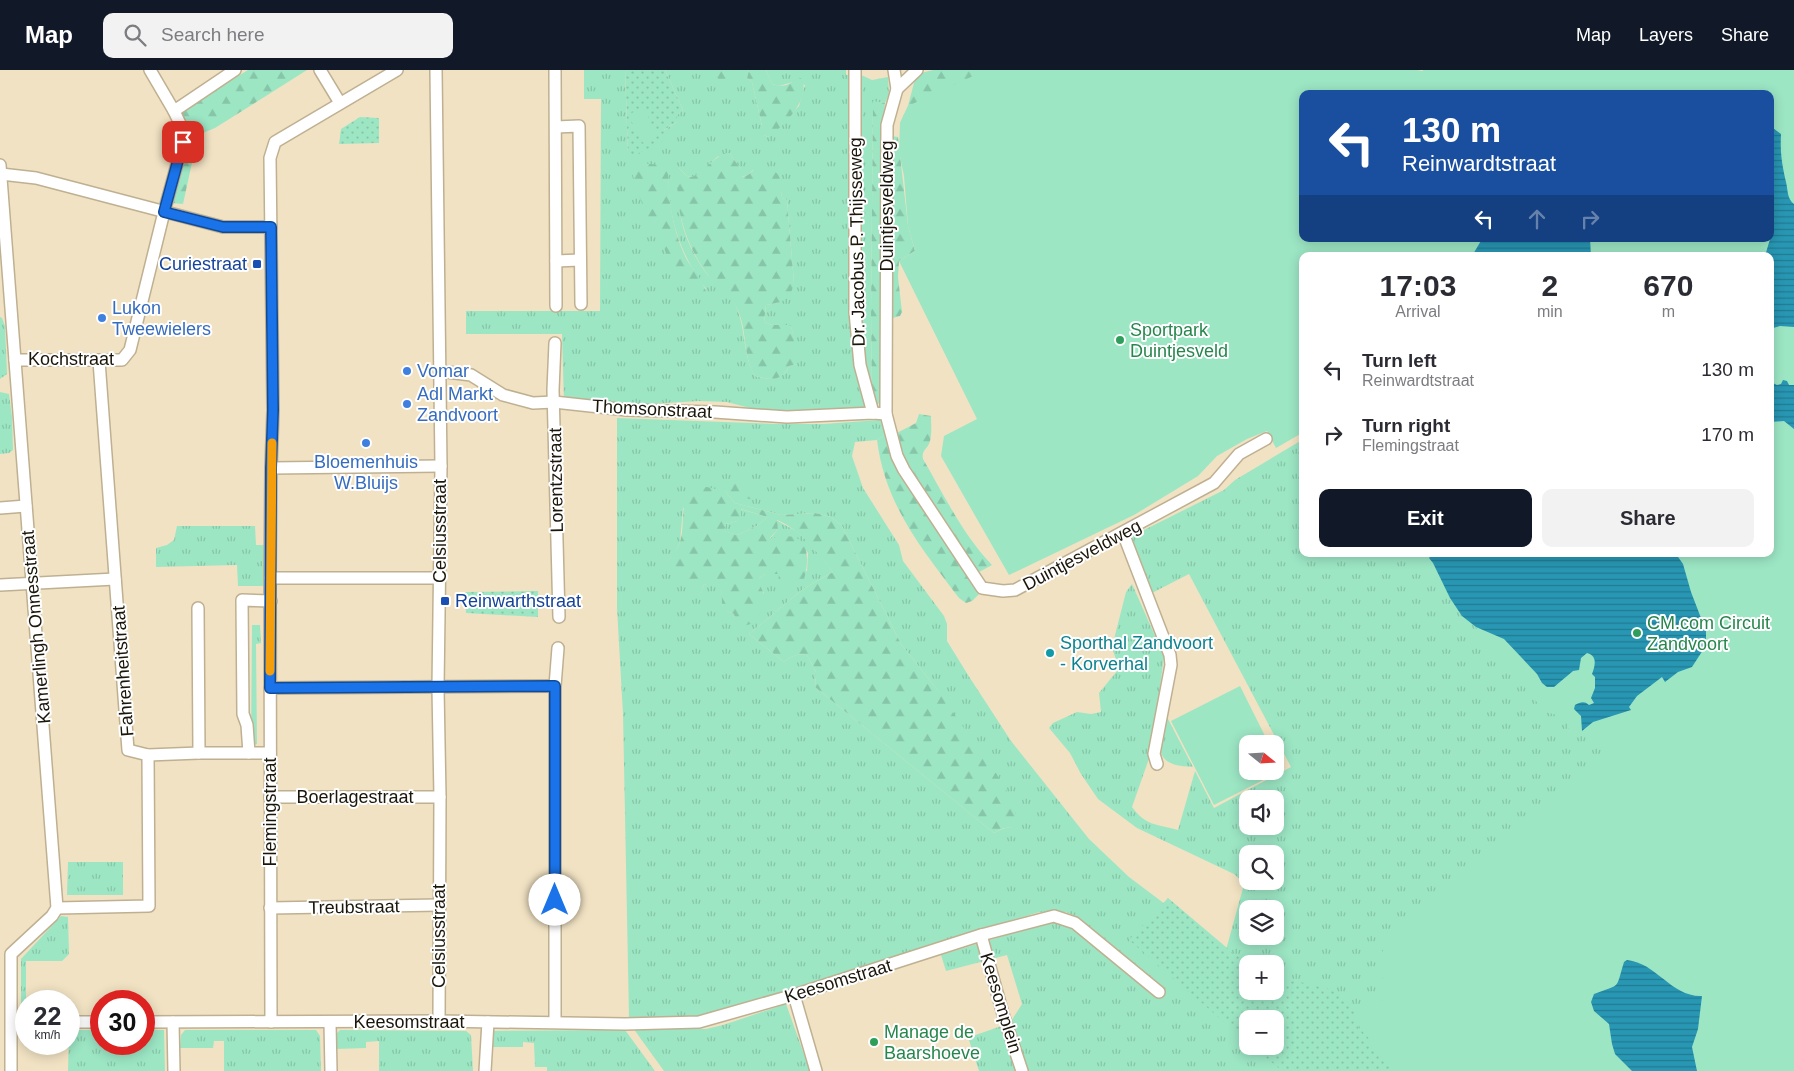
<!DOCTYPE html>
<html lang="en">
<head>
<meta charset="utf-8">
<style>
  :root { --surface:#fff; --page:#f2f2f3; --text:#2b2b33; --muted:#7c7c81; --accent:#111827 }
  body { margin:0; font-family:Arial,sans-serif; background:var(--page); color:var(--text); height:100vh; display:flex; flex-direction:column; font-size:19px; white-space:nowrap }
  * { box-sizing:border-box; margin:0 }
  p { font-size:16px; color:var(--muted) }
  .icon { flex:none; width:28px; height:28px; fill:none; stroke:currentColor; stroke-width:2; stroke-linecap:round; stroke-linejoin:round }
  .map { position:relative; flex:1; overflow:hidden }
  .side { position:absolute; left:1299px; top:182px; width:475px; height:305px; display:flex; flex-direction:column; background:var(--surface); border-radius:10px; box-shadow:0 2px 12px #0003 }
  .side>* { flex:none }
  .guide { position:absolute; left:1299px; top:20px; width:475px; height:152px; border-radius:10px; box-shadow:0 2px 12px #0003; background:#1a4fa0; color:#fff; overflow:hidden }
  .needle { width:32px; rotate:108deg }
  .buttons { position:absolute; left:1239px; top:665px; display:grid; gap:10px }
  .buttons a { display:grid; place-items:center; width:45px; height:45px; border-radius:10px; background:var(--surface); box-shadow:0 2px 12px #0003; font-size:25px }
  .speed { position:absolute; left:15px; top:920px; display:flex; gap:10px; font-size:25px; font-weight:700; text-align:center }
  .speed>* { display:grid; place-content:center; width:65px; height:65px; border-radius:50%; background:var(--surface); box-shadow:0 2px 12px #0003; line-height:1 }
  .speed small { font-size:12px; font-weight:400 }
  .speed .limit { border:8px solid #d22; background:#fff; color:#111 }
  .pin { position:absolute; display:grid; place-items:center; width:42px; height:42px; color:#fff; margin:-21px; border-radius:10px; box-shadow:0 2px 8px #0006 }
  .me { position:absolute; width:55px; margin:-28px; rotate:0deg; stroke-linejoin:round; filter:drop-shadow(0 0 4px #0008) }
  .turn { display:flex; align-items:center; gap:18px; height:105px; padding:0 20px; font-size:22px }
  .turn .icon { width:65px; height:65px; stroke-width:2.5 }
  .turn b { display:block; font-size:35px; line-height:42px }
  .lanes { display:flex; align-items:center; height:48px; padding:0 20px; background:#0003; justify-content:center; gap:25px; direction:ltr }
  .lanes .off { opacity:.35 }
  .eta { display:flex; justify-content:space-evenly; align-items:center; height:85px; text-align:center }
  .eta b { font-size:30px; font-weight:700; line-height:35px }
  .primary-button { display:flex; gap:10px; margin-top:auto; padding:10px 20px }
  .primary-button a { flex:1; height:58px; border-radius:10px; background:var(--accent); color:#fff; font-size:20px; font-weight:700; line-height:58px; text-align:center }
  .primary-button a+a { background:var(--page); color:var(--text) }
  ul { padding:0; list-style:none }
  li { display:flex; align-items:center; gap:15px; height:65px; padding:0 20px }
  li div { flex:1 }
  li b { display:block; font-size:19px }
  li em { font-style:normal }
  header { display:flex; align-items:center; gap:30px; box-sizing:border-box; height:70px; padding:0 25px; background:var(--accent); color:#fff }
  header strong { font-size:24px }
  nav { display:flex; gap:28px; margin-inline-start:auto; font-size:18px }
  .search { width:350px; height:45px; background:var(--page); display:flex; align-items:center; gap:12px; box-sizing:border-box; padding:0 18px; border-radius:10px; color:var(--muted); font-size:19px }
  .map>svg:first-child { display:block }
</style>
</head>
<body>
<header>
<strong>Map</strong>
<div class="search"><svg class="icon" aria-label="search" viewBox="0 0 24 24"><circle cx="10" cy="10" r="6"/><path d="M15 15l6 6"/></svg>Search here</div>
<nav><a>Map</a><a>Layers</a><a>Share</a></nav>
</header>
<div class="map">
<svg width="1794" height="1001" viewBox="0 0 1794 1001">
  <defs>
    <pattern id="grass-tufts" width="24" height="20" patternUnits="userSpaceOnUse" patternTransform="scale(1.25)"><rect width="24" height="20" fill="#9ce6c4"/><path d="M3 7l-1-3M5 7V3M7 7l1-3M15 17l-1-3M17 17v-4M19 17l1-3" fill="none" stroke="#86c5a7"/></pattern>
    <pattern id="forest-firs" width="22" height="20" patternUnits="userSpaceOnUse" patternTransform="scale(1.25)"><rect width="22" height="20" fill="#9ce6c4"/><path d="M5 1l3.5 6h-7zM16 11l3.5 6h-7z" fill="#86c5a7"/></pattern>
    <pattern id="park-dots" width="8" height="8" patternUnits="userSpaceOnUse" patternTransform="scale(1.25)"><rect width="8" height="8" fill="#9ce6c4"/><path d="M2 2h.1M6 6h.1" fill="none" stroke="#86c5a7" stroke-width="1.8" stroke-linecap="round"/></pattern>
    <pattern id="water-rules" width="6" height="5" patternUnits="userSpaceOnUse" patternTransform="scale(1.25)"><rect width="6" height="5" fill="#2897b4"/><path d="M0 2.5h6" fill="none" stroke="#227a91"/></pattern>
  </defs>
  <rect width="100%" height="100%" fill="#f1e2c3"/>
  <g fill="url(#grass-tufts)" fill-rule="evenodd">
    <path d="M584 0H625L628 83 677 52V45L683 40 665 0H749L747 8 752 12 762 56V64L768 67 799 36 805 15 793 12 779 16 772 14 766 0H846V5L859 4 872 10 888 7 889 24 885 33 873 32 871 241 872 338 794 344 754 339 727 332 699 331 616 336 564 333 562 264H466V241H600L601 29H584ZM729 83 741 99V107L748 105 753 100 780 112 782 128 787 130 794 213 777 233 766 235 764 252 772 255H789L792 259 797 294 789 296C783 311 770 310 755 306 743 287 746 260 737 239 732 225 717 216 707 204 696 190 686 170 682 153 678 136 680 116 679 98L687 106 692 107 701 103 717 87ZM668 100C668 146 678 181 706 219L690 222 651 152 638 121Z"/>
    <polygon points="0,247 2,248 5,256 7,304 0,309"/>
    <polygon points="0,322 9,324 12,347 13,380 9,383 0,384"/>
    <path d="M617 348 778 354H824L879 350 883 351 886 364 877 370 855 372 852 386 863 418 899 475 903 491 944 546 947 554V571L968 605 1011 671 1089 769 1129 807 1226 880 1243 818V812L1234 804 1137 758 1098 729 1081 704 1070 683 1049 658 1053 653 1077 642 1091 644 1101 642 1099 623 1117 601 1118 596 1112 577 1126 522 1132 514 1164 586 1152 680 1132 737C1146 756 1156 754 1178 760L1195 701 1214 738 1291 697 1189 504 1150 524 1128 468 1224 420 1235 410 1302 370V484H1770L1794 359V552L1509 1001H979L969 970 970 967 1010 953 1022 934 1007 885 946 901 941 885 1046 853 1058 851 1071 855 1152 925 1155 924 1156 914 1079 848 1066 842H1039L880 892 699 947H629L623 644 617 538ZM725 421 735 433 781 445 815 443 831 447 842 456 901 574 936 618 1018 759C1009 755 1002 759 994 763L815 617 816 602 807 585C797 583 792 586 784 592L749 564 803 519 833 502 809 472 796 461 776 450 778 459 770 469C775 469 777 468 782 467 795 463 801 474 808 483L807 501 765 504 759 509V514L764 523 735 548 734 544C711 537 731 523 715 511L704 515 699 525 661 497 675 483 680 472 683 438ZM1248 729H1275V756H1248ZM1248 784H1275V811H1248ZM1248 839H1275V866H1248ZM1248 894H1275V921H1248ZM1248 949H1275V976H1248Z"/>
    <polygon points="740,439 767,447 757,456 737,465 723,461 726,454 737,451"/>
    <polygon points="177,456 255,456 256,475 265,475 264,516 238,516 237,495 156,497 156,478 167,475 174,470"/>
    <polygon points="252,555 260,555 261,573 256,574 257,674 251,675"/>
    <path d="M1167 647 1193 697C1181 696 1166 696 1161 683Z"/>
    <polygon points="68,792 123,792 123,825 67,825"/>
    <polygon points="61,846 68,847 69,884 62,891 26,891 26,939 21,939 21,889"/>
    <polygon points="786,934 810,1001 664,1001 633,958 706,959 723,955"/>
    <polygon points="69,960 101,960 101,974 144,974 144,960 164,960 165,1001 68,1001"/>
    <polygon points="185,960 316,960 320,966 321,1001 224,1001 224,971 214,971 213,978 180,978 181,965"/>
    <polygon points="340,960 466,961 471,965 473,1001 379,1001 379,971 366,972 366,978 335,979 335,965"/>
    <polygon points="625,960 655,1001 547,1001 547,997 535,997 534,973 523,972 523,977 490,977 490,961"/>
  </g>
  <g fill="url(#forest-firs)" fill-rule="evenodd">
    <polygon points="248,0 307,0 215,58 198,65 183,134 172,133 180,44 182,41"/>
    <polygon points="710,0 745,0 742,8 734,5 727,14 711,4"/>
    <path d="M749 0H766L772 14C783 18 790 15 798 7L802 9C811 28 784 57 768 67L762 64V56L752 12 747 8Z"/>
    <polygon points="933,0 1010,0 900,53 908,36 915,9 921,3"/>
    <polygon points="873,31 885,33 883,58 881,110 882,328 877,336 872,338 871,241"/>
    <polygon points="891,66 898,67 908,156 915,181 899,191 898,207 902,242 900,246 889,249"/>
    <path d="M725 83H729L741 99 742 107 748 105 757 97C782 101 780 104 782 128L787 130 794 213C790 231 783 232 766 235L764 252 772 255H789L792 259 798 292 797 294 789 296C782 312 770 310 755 306 742 286 748 258 736 237 730 226 719 219 711 209 686 178 673 137 679 98L687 106 692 107C705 101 712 89 725 83Z"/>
    <path d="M630 92 661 95 668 100C669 131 672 159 686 188 692 199 703 210 706 222L690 223C666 182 638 139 630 92Z"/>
    <path d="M919 344 931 346C931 353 932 363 930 371 928 379 921 380 923 389 944 425 963 465 992 495L979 502 915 411 900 383 895 364 916 353Z"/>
    <path d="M886 364 889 380 896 396 981 522 972 531 966 533 959 528C921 478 885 434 877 370Z"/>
    <polygon points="730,408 748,410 751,415 753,430 731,424 729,421"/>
    <path d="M706 417 725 421 735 433 781 445 815 443 831 447 842 456 901 574 936 618 1004 715 1014 736 1018 760C1009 755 1002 758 994 763L815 617 816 602 807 585C797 583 792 586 784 592L749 564 803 519 833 502C815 481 804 462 777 450L778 459 770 468C776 469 780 466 785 466 811 465 809 492 804 509L783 516 778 513 779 504H765L759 509C759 516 763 519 764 525 766 534 758 545 754 553L740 557 733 552 735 548 734 544 724 540C719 530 726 519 715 512L704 515 699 526 660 497C669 489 676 483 680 472 687 450 674 423 706 417ZM741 439 767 447 757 456 737 465 724 461 726 454 737 451 741 449Z"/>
  </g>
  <g fill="url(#park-dots)">
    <polygon points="625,0 665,0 683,40 677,45 677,52 664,60 663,71 633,86 628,83"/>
    <polygon points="360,47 379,48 379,73 339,74 341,59"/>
    <polygon points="538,521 538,547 466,543 465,522"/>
    <polygon points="1168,828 1233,883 1249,894 1248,894 1248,921 1275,921 1275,906 1330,919 1356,936 1354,942 1359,958 1368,967 1375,983 1396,1001 1282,1001 1252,976 1275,976 1275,949 1248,949 1247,972 1129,870"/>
  </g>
  <g fill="#9ce6c4" fill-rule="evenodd">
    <path d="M986 0H1417L1423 1V0H1794V1001H1397L1373 979 1368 967 1360 958 1354 942 1356 939C1376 939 1378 936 1391 920 1372 897 1377 885 1395 864L1522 753 1604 683C1598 667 1594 670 1581 661L1571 667 1565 647 1545 642 1416 484H1770V186H1302V363L1276 378 1267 361 1247 369 1217 386 1198 406 1134 445 1009 505 941 386 944 366 977 349 899 191 915 181 908 156 904 106 899 82 900 53 908 36ZM1302 24H1770V169H1302Z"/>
    <polygon points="643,37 658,66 643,73 628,45"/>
    <polygon points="1240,616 1269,674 1248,674 1248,701 1275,701 1275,685 1283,700 1214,735 1171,651"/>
  </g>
  <g fill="url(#water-rules)">
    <path d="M1770 56 1781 64C1780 83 1782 94 1786 112 1788 120 1787 129 1794 134V257L1780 256 1770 259V186H1765L1770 169Z"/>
    <polygon points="1482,169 1590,169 1591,186 1472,186"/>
    <polygon points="1783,310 1787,311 1789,315 1794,315 1794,359 1784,351 1770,352 1770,316 1773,313 1777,315 1781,314"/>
    <path d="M1433 484H1676L1683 494 1691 522 1706 561V570L1703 580 1692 597 1678 602 1665 612 1662 607 1637 626 1629 637 1631 640 1593 652 1582 661 1581 646 1574 639 1575 635C1581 632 1584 631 1589 635L1594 633 1591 628 1595 618V607L1592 604C1595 596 1598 586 1587 583L1581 588 1579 600 1573 601 1554 617H1547L1542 613 1537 604 1504 569 1476 557 1462 546 1450 528 1433 493 1429 488Z"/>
    <path d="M1627 890C1657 893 1671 927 1702 926L1698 959 1692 977 1697 1001H1632L1615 984 1612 974 1609 954 1594 941 1591 932 1594 924C1622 913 1615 921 1624 892Z"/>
  </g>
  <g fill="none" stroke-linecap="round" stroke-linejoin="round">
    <g stroke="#bfb092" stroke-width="14">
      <g id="minor">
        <polyline points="320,0 340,33"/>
        <polyline points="436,0 441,396 438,618 440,727 439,951"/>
        <polyline points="555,0 556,236"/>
        <polyline points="855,0 855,242 860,295 873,343"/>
        <polyline points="897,19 917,0"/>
        <polyline points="174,41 235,0"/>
        <polyline points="556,57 579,56 581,234"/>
        <polyline points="0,95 57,838 52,846 11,884 11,1001"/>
        <polyline points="1,104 36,108 223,157 271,157"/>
        <polyline points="556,191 580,190"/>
        <polyline points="555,273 553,320 559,547"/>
        <polyline points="15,290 122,290 130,280 164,142 183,72 183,60 174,41 150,0"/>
        <polyline points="439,301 471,305 503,325 533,333 554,332 627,340 715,342 787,347 873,343 886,344 897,386 904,400 982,518 1003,521 1015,520 1214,413 1239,384 1266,369"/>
        <polyline points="886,344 887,55 897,19 894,0"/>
        <polyline points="271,398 441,396"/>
        <polyline points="0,438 26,436"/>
        <polyline points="1123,463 1170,585 1171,595 1154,684 1157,694"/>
        <polyline points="270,508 440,508"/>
        <polyline points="0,515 115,509"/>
        <polyline points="198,538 199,683"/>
        <polyline points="270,618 555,616"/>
        <polyline points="249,683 247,655 243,644 242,530 271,531"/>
        <polyline points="148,685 199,683 270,683"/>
        <polyline points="270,727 440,727"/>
        <polyline points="57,838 149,836 148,685 128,680 99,291"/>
        <polyline points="270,838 439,835"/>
        <polyline points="981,865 1003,944 1022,1001"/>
        <polyline points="794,925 816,1001"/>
        <polyline points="12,951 26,951"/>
        <polyline points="69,952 101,952"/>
        <polyline points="144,952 439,951 625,954 699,952 794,925 981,865 1054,846 1075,853 1159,922"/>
        <polyline points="173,952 174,1001"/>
        <polyline points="271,952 270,508 271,398 273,340 270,88 275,72 397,0"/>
        <polyline points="555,952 555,616 558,578"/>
        <polyline points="330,953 331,1001"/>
        <polyline points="485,1001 488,952"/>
      </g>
    </g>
    <use href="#minor" stroke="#fff" stroke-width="11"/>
  </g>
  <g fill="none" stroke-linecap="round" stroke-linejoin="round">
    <g stroke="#114b97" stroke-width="12">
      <polyline id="route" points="183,72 164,142 223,157 271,157 273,340 271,398 270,618 555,616 555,830"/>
    </g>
    <use href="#route" stroke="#1a73e8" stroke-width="9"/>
    <polyline stroke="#f59e0b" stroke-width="9" points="270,601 272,373"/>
  </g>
  <g fill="#1a4fb4" stroke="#fff" stroke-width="2">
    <rect x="252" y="189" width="10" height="10" rx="2.5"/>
    <rect x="440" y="526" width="10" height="10" rx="2.5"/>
  </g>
  <g fill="#3f7fe0" stroke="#fff" stroke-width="2">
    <circle cx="102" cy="248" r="5"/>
    <circle cx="407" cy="301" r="5"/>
    <circle cx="407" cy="334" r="5"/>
    <circle cx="366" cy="373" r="5"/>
  </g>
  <g fill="#2e9e5b" stroke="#fff" stroke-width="2">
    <circle cx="1120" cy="270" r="5"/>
    <circle cx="1637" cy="563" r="5"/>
    <circle cx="874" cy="972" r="5"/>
  </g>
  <circle fill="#0f9aa8" stroke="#fff" stroke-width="2" cx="1050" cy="583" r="5"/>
  <g text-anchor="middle" stroke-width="4" stroke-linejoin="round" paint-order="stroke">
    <g font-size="18" fill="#1b160a" stroke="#fff">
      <text transform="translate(887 136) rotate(-90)" y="6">Duintjesveldweg</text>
      <text transform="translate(857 172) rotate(-91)" y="6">Dr. Jacobus P. Thijsseweg</text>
      <text x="71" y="295">Kochstraat</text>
      <text transform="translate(652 339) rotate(3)" y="6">Thomsonstraat</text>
      <text transform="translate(556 410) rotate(-91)" y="6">Lorentzstraat</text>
      <text transform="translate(440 461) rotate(-90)" y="6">Celsiusstraat</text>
      <text transform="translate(1082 485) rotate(-28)" y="6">Duintjesveldweg</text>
      <text transform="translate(36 557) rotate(-95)" y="6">Kamerlingh Onnesstraat</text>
      <text transform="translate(123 601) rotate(-94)" y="6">Fahrenheitstraat</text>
      <text x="355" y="733">Boerlagestraat</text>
      <text transform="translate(270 742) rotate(-90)" y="6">Flemingstraat</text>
      <text transform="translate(354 837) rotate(-1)" y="6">Treubstraat</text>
      <text transform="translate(439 866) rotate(-90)" y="6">Celsiusstraat</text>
      <text transform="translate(838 911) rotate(-17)" y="6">Keesomstraat</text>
      <text transform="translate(1001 933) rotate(73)" y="6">Keesomplein</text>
      <text x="409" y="958">Keesomstraat</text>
    </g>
    <g font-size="18" fill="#164399" stroke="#fff" text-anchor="end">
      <text x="247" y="200">Curiestraat</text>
      <text x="455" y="537" text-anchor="start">Reinwarthstraat</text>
    </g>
    <g font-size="18" fill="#366cbe" stroke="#fff" text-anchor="start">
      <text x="112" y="244">Lukon<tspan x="112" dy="21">Tweewielers</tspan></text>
      <text x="417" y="307">Vomar</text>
      <text x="417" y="330">Adl Markt<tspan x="417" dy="21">Zandvoort</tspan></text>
      <text x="366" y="398" text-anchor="middle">Bloemenhuis<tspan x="366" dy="21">W.Bluijs</tspan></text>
    </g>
    <g font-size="18" fill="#27864d" stroke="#fff" text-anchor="start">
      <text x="1130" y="266">Sportpark<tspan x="1130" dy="21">Duintjesveld</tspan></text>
      <text x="1647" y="559">CM.com Circuit<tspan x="1647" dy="21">Zandvoort</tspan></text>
      <text x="884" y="968">Manage de<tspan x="884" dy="21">Baarshoeve</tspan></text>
    </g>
    <g font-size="18" fill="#0d838f" stroke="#fff" text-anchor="start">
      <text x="1060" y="579">Sporthal Zandvoort<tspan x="1060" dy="21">- Korverhal</tspan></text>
    </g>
  </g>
</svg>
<div class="buttons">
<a><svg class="needle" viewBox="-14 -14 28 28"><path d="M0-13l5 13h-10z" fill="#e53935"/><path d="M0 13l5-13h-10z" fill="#7c7c81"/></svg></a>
<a><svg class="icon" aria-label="sound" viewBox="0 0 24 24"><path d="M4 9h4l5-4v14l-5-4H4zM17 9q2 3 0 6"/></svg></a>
<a><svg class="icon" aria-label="search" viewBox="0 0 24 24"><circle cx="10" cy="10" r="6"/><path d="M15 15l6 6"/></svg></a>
<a><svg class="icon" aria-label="layers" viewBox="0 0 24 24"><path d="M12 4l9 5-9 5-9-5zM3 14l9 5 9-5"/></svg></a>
<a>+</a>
<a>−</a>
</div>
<div class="speed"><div>22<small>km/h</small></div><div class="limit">30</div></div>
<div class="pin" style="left:183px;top:72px;background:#d93025"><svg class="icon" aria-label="arrive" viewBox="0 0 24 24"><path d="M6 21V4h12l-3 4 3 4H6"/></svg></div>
<svg class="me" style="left:555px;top:830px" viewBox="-20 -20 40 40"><circle r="19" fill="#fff"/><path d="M0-13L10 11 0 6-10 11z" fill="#1a73e8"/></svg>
<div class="guide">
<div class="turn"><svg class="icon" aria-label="left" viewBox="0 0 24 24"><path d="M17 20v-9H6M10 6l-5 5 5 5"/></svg><div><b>130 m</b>Reinwardtstraat</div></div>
<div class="lanes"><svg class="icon" aria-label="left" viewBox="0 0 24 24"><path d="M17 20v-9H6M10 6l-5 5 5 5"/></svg><svg class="icon off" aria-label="ahead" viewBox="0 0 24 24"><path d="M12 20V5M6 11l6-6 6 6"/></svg><svg class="icon off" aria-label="right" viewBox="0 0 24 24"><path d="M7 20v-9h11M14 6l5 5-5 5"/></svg></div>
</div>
<section class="side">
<div class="eta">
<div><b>17:03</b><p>Arrival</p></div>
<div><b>2</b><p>min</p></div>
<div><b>670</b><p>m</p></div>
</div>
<ul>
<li><svg class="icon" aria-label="left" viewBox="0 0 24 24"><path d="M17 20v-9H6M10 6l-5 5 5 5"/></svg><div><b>Turn left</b><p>Reinwardtstraat</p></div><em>130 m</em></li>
<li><svg class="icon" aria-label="right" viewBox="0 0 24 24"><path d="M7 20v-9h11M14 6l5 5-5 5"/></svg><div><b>Turn right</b><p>Flemingstraat</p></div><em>170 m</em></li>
</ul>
<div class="primary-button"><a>Exit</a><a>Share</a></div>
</section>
</div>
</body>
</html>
